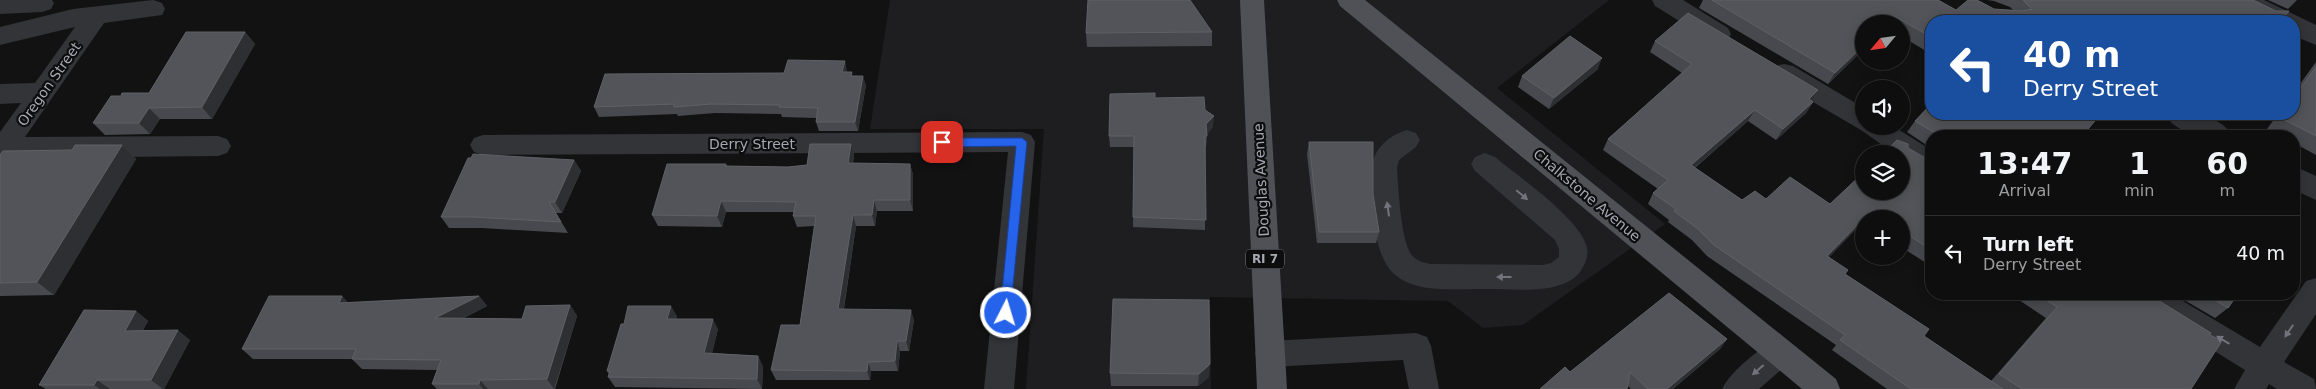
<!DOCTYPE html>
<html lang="en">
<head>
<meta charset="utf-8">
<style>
  :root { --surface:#0e0e0e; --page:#171717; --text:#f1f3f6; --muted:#9b9c9e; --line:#2e2e2e }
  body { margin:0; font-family:"DejaVu Sans",sans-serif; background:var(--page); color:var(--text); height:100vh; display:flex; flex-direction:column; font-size:19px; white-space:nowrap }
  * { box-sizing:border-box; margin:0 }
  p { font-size:16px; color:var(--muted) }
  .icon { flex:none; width:28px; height:28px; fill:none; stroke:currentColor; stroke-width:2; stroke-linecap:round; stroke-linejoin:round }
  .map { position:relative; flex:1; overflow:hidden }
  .sheet { position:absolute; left:1925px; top:130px; width:375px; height:170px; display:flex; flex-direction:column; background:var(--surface); border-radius:20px; box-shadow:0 2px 12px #0003,0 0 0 1px var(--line) }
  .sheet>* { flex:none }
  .top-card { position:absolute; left:1925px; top:15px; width:375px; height:105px; border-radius:20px; box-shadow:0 2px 12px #0003,0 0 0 1px var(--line); background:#1a4fa0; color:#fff; overflow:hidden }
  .needle { width:32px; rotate:241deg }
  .buttons { position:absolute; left:1855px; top:15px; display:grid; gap:10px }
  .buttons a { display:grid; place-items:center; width:55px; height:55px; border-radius:50%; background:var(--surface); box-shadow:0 2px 12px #0003,0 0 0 1px var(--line); font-size:25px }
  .pin { position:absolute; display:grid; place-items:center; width:42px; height:42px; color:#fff; margin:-21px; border-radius:10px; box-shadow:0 2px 8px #0006 }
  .me { position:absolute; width:55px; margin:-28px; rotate:5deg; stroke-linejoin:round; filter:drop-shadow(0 0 4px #0008) }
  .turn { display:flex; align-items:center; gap:18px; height:105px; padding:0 15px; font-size:22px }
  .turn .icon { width:65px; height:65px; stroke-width:2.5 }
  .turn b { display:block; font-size:35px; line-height:42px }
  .eta { display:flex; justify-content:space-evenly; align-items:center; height:85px; text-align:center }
  .eta b { font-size:30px; font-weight:700; line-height:35px }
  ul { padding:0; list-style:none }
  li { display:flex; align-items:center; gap:15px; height:75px; padding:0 15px; border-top:1px solid var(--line) }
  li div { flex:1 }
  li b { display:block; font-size:19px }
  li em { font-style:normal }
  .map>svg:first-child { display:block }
</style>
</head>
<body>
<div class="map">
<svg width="2316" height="389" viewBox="0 0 2316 389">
  <rect width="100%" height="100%" fill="#121213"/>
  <polygon fill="#1e1e20" points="890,0 1609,0 1497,88 1665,224 1523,325 1483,328 1448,301 1210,297 1211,389 1026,389 1044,129 870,129"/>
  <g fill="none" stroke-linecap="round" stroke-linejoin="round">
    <g fill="#333438" fill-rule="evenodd">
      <polygon points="0,0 52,0 54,3 51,9 42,12 0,14"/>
      <polygon points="153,0 162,3 165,9 162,15 104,23 25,137 218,136 227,139 231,146 227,153 218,156 11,158 0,163 0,132 21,103 0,104 0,84 35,83 75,27 0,45 0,27 73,9"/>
      <polygon points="1652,0 1683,0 1728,28 1731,34 1728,40 1719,43 1710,40 1655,6"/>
      <polygon points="2231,0 2264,0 2316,25 2316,45 2294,36 2294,21 2265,21 2234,6"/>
      <polygon points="1784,64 1793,66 1864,108 1864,126 1893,126 1931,150 1931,173 1921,170 1901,158 1901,154 1895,154 1861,130 1775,80 1771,73 1775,66"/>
      <path d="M2165 114C2188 113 2220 113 2232 136 2210 137 2177 137 2165 114Z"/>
      <path d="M1407 130 1416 133 1420 140 1416 147 1399 160 1397 168C1398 186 1401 240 1411 254 1415 260 1423 263 1431 264L1543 265 1551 263 1559 257V249L1555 240 1475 171 1471 164 1475 157 1485 153 1495 157C1518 176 1574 215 1585 242 1589 251 1588 258 1583 267 1569 296 1516 289 1489 289 1459 288 1418 295 1394 274 1374 256 1372 208 1371 183 1369 156 1381 138 1407 130Z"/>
      <polygon points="1022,132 1031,135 1035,142 1014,389 984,389 1008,152 483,155 474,152 470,145 474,138 483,135"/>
      <polygon points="2294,166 2316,176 2316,200 2294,190"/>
      <polygon points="2316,278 2316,314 2284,362 2314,379 2316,389 2277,389 2269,384 2266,389 2234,389 2245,370 2137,303 2132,294 2171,294 2260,347 2306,281"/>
      <polygon points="1416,333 1427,337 1431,346 1439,389 1409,389 1403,360 1270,367 1259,363 1255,354 1259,345 1270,341"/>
      <path d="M1780 339 1791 343 1795 352 1791 361 1759 389H1722C1730 372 1762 345 1780 339Z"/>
    </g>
    <g fill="#4f5156" fill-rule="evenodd">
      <polygon points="1240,0 1264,0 1287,389 1257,389"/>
      <polygon points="1337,0 1365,0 1836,379 1840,389 1802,389 1340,6"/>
    </g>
  </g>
  <g fill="#48494e">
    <polygon points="1703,0 1938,0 1956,10 1994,9 2013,10 2010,7 1994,1 1987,0 2253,0 2281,21 1931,21 1931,54 1901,36 1901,24 1864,24 1864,49 1828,84 1699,8"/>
    <polygon points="2268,0 2297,0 2288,9"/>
    <polygon points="245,32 255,44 212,119 160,119 150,134 105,135 93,123 121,96 149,93"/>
    <polygon points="1212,32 1212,46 1087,47 1086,33"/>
    <polygon points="1655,41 1813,102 1806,113 1776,140 1748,121 1695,168 1742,200 1766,199 1830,204 1908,148 1929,160 1931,161 1931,266 1901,247 1901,219 1864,219 1864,223 1863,222 1829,257 1845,274 1924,336 1991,381 2046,318 2010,294 2148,294 2210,335 2191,389 1887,389 1832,350 1836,345 1707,256 1692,240 1668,222 1669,220 1648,204 1653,193 1658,189 1603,150 1608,139 1682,73 1650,52"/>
    <polygon points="2316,62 2316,155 2294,143 2294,136 2281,136 2267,129 2278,114 2294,114 2294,92"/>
    <polygon points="1598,69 1549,109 1518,87 1522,76"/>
    <polygon points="847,71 847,72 866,85 858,131 819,131 816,122 816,118 782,117 781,114 715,113 678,116 677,114 599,117 594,107 784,73"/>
    <polygon points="1155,98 1205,110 1213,127 1207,134 1206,147 1205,147 1205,230 1133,227 1134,147 1110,147 1109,136"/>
    <polygon points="1915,121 2082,136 1931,136 1931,148 1907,132"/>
    <polygon points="1309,142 1373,194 1379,232 1376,243 1317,243 1307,154"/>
    <polygon points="851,144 854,155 853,163 910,164 913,175 913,211 877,211 875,226 856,226 844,309 914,320 909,351 900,351 898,371 871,371 870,380 776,380 771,370 800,325 814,226 797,227 793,216 794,212 726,212 722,227 658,226 652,215 726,164 727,166 788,167 807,165"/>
    <polygon points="122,145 136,159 54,295 0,296 0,155 72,150"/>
    <polygon points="574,160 581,171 562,213 556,213 568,233 482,228 449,228 441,217"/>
    <polygon points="2174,294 2238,294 2228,308 2215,318"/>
    <polygon points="342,296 348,303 479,296 487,306 464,318 522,319 570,305 577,316 555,389 437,389 432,384 437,370 362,369 352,359 253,359 242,349"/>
    <polygon points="1209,300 1209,377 1198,386 1111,386 1110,373"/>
    <polygon points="136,311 148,321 143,330 190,340 164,389 46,389 39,385"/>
    <polygon points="677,316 676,319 718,329 712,353 758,356 763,367 762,389 615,387 608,377 609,374 607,371 624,324"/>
    <polygon points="1727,339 1720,349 1673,389 1631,389 1628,386 1570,372"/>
  </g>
  <g fill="#2e2f32">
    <polygon points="1894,16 1888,24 1885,24"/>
    <polygon points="245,32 255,44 212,119 202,107"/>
    <polygon points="1864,45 1864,49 1828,84 1835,73"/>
    <polygon points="1602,58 1598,69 1549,109 1554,98"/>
    <polygon points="845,61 847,71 845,82 842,72"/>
    <polygon points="863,76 866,85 858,131 855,122"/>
    <polygon points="1818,90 1811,102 1809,99"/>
    <polygon points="1813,102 1806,113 1776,140 1783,129"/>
    <polygon points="149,108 160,119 150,134 139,123"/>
    <polygon points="1755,110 1748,121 1685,176 1691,165"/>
    <polygon points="1214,116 1213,127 1206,135 1206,124"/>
    <polygon points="851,144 854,155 851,174 848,163"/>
    <polygon points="122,145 136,159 54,295 37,282"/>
    <polygon points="574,160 581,171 562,213 555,202"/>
    <polygon points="910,164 913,175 913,211 910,200"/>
    <polygon points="874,200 877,211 875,226 872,215"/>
    <polygon points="721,201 726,212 722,227 717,216"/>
    <polygon points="853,215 856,226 842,319 838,309"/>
    <polygon points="1864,219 1864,221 1819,267 1827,256"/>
    <polygon points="342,296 352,307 339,303"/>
    <polygon points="479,296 487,306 444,328 435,318"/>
    <polygon points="570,305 577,316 554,389 547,379"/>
    <polygon points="671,306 677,316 674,329 667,319"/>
    <polygon points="911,310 914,320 909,351 906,341"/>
    <polygon points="136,311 148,321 137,341 125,331"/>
    <polygon points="713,319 718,329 710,363 704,353"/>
    <polygon points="178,330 190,340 164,389 163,389 151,380"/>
    <polygon points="1727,339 1720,349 1673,389 1667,389"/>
    <polygon points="897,341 900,351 898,371 895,361"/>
    <polygon points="758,356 763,367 762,389 757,379"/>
    <polygon points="868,362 871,371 870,380 867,371"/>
    <polygon points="1210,364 1209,377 1198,386 1199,374"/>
    <polygon points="97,380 110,389 100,389 94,385"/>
    <polygon points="480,380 488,389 483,389 479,384"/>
  </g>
  <g fill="#525459" stroke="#5f6167">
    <polygon points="1088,0 1190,0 1212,32 1086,33"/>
    <polygon points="1712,0 1938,0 1956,10 1968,0 1977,0 1994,9 2022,11 2032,9 2023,0 2253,0 2276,11 2289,11 2281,21 2101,21 2093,17 2089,21 1931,21 1931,37 1894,16 1885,24 1864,24 1864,45 1835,73"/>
    <polygon points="1688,13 1818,90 1809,99 1813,102 1783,129 1755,110 1691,165 1742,200 1755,191 1766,199 1790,177 1830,204 1864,172 1864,191 1901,191 1901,154 1883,154 1897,140 1908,144 1908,148 1929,160 1931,161 1931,250 1901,230 1901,219 1883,219 1871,211 1827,256 1848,270 1845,274 1929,329 1924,336 2003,389 1911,389 1840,340 1845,335 1714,245 1698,229 1674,211 1676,209 1653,193 1668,180 1608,139 1692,64 1655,41"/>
    <polygon points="186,32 245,32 202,107 149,108 139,123 93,123 111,96 121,96 122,93 149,93"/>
    <polygon points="1570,36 1602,58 1554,98 1522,76"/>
    <polygon points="788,60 845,61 842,72 852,72 851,76 863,76 855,122 816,122 818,108 779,107 780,105 711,104 674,107 674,104 594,107 605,74 784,73"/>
    <polygon points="2316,67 2316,136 2279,117 2282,114 2294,114 2294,97"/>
    <polygon points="1155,93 1155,98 1204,97 1205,110 1214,116 1206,124 1207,136 1205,136 1206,220 1133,217 1134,136 1109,136 1110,94"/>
    <polygon points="1931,104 1931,114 2101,114 2082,136 1940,136 1915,121"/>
    <polygon points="1309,142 1373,142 1373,194 1379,232 1319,232"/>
    <polygon points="810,144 851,144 848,163 910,164 910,200 874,200 872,215 853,215 838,309 911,310 906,341 897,341 895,361 868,362 867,371 771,370 781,325 800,325 816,216 793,216 796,202 721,201 717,216 652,215 667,164 726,164 725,166 788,167 807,165"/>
    <polygon points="75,145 122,145 37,282 0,283 0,155 3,151 72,150"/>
    <polygon points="473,154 574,160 555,202 549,202 561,222 474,217 441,217 468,158 471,158"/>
    <polygon points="2294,194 2301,198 2294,209"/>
    <polygon points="1669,293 1727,339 1667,389 1648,389 1630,372 1627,389 1540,389 1565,367 1570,372"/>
    <polygon points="2037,294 2148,294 2211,333 2210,335 2222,341 2191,389 2022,389 1999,374 2057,307"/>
    <polygon points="2205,294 2238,294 2228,308"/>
    <polygon points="269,296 342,296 339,303 479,296 435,318 522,319 526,306 570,305 547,379 480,380 479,384 432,384 441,360 352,359 356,349 242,349"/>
    <polygon points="1113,299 1209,300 1210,364 1199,374 1110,373"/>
    <polygon points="628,306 671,306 667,319 713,319 704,353 758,356 757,379 608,377 610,371 607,371 621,324 624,324"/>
    <polygon points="84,310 136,311 125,331 178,330 151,380 97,380 94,385 39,385"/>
  </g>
  <defs><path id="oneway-solid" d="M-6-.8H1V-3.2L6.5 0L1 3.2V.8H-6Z" transform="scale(1.25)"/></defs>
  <g fill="#71747c">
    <use href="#oneway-solid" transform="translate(1522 195) rotate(40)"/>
    <use href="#oneway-solid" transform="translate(1388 209) rotate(-98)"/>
    <use href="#oneway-solid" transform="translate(1504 277) rotate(-180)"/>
    <use href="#oneway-solid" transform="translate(2289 331) rotate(124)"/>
    <use href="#oneway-solid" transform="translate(2223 340) rotate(-149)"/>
    <use href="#oneway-solid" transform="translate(1758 370) rotate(139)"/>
  </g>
  <polygon fill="#2563eb" stroke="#184099" points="942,138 1022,138 1027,142 1010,317 1001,317 1000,313 1016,146 942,147 936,142"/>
  <g text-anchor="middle" stroke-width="4.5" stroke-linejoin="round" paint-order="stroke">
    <rect fill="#0d0d0e" stroke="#777a82" stroke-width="1" x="1246" y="249.5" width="38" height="19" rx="4"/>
    <g font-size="12" font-weight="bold" fill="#a4a9b3">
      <text x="1265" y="263">RI 7</text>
    </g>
    <g font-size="14" fill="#a4a9b3" stroke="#0d0d0e">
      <text transform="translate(49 84) rotate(-55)" y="5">Oregon Street</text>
      <text x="752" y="149">Derry Street</text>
      <text transform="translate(1261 180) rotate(-93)" y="5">Douglas Avenue</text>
      <text transform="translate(1587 195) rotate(40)" y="5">Chalkstone Avenue</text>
    </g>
  </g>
</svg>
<div class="buttons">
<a><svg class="needle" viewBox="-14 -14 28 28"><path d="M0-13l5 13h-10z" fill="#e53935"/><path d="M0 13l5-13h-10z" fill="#9b9c9e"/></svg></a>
<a><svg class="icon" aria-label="sound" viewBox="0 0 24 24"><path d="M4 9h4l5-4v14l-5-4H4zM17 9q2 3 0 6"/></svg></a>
<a><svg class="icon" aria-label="layers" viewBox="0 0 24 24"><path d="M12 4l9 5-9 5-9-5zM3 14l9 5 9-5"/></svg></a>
<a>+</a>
</div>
<div class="pin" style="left:942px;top:142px;background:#d93025"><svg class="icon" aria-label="arrive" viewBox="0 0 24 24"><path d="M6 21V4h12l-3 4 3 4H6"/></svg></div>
<svg class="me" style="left:1006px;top:313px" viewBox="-20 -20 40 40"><circle r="17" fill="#2563eb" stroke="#fff" stroke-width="3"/><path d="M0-11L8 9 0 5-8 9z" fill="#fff"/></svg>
<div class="top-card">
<div class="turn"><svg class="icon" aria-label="left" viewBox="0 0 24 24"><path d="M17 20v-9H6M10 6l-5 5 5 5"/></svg><div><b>40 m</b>Derry Street</div></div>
</div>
<section class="sheet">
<div class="eta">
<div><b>13:47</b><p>Arrival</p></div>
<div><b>1</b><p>min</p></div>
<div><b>60</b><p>m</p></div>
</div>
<ul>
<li><svg class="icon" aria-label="left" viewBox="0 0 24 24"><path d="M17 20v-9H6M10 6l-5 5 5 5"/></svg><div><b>Turn left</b><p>Derry Street</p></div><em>40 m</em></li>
</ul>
</section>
</div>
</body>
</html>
